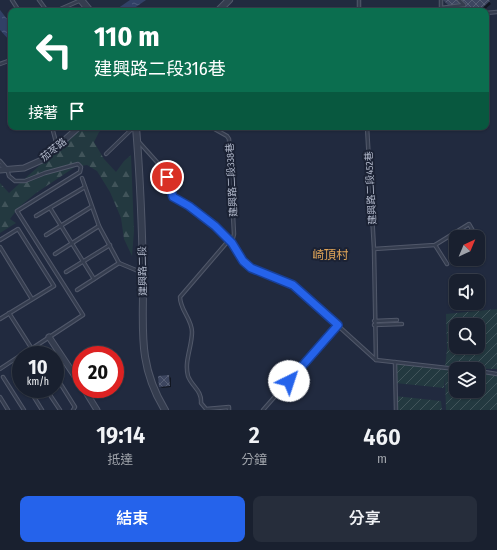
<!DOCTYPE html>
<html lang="zh-TW">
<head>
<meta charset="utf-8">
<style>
  :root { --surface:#19202f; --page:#262d3b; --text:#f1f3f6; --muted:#9fa3aa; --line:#373e4b; --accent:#2563eb }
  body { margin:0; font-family:"Fira Sans Condensed","Noto Sans TC",sans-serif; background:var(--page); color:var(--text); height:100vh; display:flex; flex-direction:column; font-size:15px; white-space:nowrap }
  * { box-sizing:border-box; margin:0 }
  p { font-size:13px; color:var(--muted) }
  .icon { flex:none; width:22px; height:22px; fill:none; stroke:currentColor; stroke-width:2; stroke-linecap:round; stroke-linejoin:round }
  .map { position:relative; height:410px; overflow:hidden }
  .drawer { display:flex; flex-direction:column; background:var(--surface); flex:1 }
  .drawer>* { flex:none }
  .top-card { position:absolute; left:8px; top:8px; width:481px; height:122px; border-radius:8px; box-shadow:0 1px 3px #0004,0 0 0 1px var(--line); background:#0b6e4f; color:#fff; overflow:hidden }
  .needle { width:26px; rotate:44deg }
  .controls { position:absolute; left:449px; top:230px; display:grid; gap:8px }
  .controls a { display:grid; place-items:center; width:36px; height:36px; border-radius:8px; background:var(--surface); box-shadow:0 1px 3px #0004,0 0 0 1px var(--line); font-size:20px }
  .speed { position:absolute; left:12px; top:346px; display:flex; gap:8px; font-size:20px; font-weight:700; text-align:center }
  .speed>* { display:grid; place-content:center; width:52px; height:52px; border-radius:50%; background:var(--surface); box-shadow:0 1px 3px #0004,0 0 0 1px var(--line); line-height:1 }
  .speed small { font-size:10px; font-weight:400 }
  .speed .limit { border:6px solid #d22; background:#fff; color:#111 }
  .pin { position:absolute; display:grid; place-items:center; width:34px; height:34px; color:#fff; margin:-17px; border:2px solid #fff; border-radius:50%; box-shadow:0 1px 4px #0007 }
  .me { position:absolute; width:44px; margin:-22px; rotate:41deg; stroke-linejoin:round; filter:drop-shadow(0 0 3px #0008) }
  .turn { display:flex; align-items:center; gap:14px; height:84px; padding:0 20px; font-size:18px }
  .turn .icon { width:52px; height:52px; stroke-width:2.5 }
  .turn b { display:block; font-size:28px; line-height:34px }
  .then { display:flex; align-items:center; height:38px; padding:0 20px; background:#0003; gap:8px; font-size:15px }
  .eta { display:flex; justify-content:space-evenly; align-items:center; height:68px; text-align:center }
  .eta b { font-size:24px; font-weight:600; line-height:28px }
  .primary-button { display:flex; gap:8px; margin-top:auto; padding:8px 20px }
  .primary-button a { flex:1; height:46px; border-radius:8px; background:var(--accent); color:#fff; font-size:16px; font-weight:600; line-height:46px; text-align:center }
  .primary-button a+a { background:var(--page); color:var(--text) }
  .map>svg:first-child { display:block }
</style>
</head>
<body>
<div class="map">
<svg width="497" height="410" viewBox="0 0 497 410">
  <defs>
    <pattern id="forest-firs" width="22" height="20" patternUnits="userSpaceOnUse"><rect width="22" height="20" fill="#233940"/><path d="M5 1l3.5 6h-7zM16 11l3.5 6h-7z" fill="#41545a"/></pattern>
    <pattern id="garden-furrows" width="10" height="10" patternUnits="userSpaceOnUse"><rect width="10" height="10" fill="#233940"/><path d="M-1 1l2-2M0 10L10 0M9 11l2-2" fill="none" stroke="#41545a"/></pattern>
    <pattern id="water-ripples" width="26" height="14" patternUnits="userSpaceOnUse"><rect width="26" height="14" fill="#314066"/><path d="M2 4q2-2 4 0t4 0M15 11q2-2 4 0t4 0" fill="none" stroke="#4c5a7b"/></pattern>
    <pattern id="building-cross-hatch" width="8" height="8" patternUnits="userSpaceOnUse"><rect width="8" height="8" fill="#3d4660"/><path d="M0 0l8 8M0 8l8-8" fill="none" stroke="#575f75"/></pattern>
  </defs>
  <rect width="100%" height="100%" fill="#212a3f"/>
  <polygon fill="url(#forest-firs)" points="82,127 106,127 99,132 94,142 104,159 116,172 124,161 131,155 134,231 132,256 124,239 121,218 110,192 97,171 87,165 75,167 36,193 18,208 10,219 16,223 0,233 0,183 9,193"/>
  <g fill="url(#garden-furrows)" fill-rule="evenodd">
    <path d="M497 309V369L452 368 456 369V391H478V372L497 374V410H446L445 376 444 388 395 383V362L445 368 447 349 446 314ZM456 325H478V347H456Z"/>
    <polygon points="395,396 441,401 442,410 395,410"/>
  </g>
  <g fill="url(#water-ripples)">
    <polygon points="130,0 146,0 130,11 114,11"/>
    <polygon points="0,10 11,24 11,42 0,30"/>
  </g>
  <g fill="#0007">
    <polygon points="444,0 488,0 491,4 483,11 456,11"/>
    <polygon points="169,376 171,378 171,387 162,388 160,386"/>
  </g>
  <g fill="url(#building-cross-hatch)">
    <polygon points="443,0 489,0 490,1 479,11 454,11"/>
    <polygon points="169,375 170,386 159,387 158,376"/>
  </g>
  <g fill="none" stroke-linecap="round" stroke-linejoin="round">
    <g stroke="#51586a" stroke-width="4.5">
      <g id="service">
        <polyline points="12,0 19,11"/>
        <polyline points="39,0 47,11"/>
        <polyline points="359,0 359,11"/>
        <polyline points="441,0 441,8 464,5"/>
        <polyline points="459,0 464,5"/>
        <polyline points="56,11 81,0"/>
        <polyline points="486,13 497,12"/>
        <polyline points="0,64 11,60"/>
        <polyline points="52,127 57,146"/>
        <polyline points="211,127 227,136 229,139 234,234 232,242"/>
        <polyline points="367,127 374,249 376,360"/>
        <polyline points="139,142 165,171 173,197 189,206 215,226 232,243 243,261 251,268 293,285 376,360 456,369"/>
        <polyline points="106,154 134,127"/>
        <polyline points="0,161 7,169 9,176 15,181 25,181 45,173 78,164 81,167 80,172 17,211 83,315 22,355"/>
        <polyline points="0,165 7,169"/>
        <polyline points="82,178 99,226 119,263 143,273"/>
        <polyline points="50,208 94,279"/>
        <polyline points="36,216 85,187"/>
        <polyline points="46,235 91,207"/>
        <polyline points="452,235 456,241"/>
        <polyline points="0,240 18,229 54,286 0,319"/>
        <polyline points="435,245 447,264"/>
        <polyline points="0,247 32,299"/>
        <polyline points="374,249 435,245 469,224 476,236"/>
        <polyline points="55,254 99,226"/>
        <polyline points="66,272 110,245"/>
        <polyline points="77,290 119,263"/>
        <polyline points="9,313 32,349"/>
        <polyline points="374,321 397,320"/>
        <polyline points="374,325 402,324"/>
        <polyline points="41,354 42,355"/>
        <polyline points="395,362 396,410"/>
        <polyline points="0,369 21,355"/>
        <polyline points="16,369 21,377"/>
        <polyline points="478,371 497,374"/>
        <polyline points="55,375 75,407 73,410"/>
        <polyline points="3,377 24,410"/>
        <polyline points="29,389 42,410"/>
        <polyline points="46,389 60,410"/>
        <polyline points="0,397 8,410"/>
        <path d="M229 410V407L206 409 201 403C202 390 192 387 188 376 184 361 192 347 192 332 192 319 180 310 180 297L229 240"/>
        <polyline points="263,410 338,325"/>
      </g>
    </g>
    <g stroke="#51586a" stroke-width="7">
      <g id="minor">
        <polyline points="0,170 24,168 42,160 79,127"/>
        <polyline points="49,337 81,385"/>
        <polyline points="84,389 97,410"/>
      </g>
    </g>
    <g stroke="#51586a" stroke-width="8">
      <g id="tertiary">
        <polyline points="81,0 90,11"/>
        <polyline points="218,11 229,0"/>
        <path d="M136 127C140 175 142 225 143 274 144 325 136 363 165 410"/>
      </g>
    </g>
    <use href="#service" stroke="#353d4f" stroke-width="2.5"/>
    <use href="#minor" stroke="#353d4f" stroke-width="5"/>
    <use href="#tertiary" stroke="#353d4f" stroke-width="6"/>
  </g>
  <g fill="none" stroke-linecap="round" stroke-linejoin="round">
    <g stroke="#184099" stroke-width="10">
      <polyline id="route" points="167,177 173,197 189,206 215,226 232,243 243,261 251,268 293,285 338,325 289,381"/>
    </g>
    <use href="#route" stroke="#2563eb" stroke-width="7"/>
  </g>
  <g text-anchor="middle" stroke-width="4" stroke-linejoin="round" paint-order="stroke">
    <g font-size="10" fill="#b1b8ca" stroke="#1b2234">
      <text transform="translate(53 149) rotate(-39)" y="4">茄苳路</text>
      <text transform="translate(231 180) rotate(-93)" y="4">建興路二段338巷</text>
      <text transform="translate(370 188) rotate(-93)" y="4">建興路二段452巷</text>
      <text transform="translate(142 271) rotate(-91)" y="4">建興路二段</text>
    </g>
    <g font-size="12" fill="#dfa458" stroke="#1b2234">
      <text x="330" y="259">崎頂村</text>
    </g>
  </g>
</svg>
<div class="controls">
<a><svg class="needle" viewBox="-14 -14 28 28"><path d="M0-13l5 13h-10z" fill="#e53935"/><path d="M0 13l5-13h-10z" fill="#9fa3aa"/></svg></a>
<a><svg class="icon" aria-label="sound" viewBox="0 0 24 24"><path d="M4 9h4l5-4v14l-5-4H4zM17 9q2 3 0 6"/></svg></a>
<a><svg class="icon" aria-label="search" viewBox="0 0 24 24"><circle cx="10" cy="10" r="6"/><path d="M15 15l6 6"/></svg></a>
<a><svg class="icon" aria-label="layers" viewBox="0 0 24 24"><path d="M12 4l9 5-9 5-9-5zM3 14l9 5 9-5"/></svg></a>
</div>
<div class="speed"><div>10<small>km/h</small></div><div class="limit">20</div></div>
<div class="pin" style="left:167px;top:177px;background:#d93025"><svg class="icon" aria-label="arrive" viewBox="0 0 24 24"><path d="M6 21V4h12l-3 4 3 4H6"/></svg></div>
<svg class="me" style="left:289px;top:381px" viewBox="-20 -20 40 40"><circle r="19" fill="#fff"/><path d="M0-13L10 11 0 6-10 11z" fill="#2563eb"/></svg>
<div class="top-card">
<div class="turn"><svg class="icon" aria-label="left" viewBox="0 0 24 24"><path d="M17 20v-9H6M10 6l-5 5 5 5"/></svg><div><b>110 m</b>建興路二段316巷</div></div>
<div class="then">接著<svg class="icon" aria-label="arrive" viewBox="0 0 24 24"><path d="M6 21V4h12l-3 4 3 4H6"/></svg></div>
</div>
</div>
<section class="drawer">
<div class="eta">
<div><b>19:14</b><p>抵達</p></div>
<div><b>2</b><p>分鐘</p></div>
<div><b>460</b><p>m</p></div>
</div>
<div class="primary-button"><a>結束</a><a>分享</a></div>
</section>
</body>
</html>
